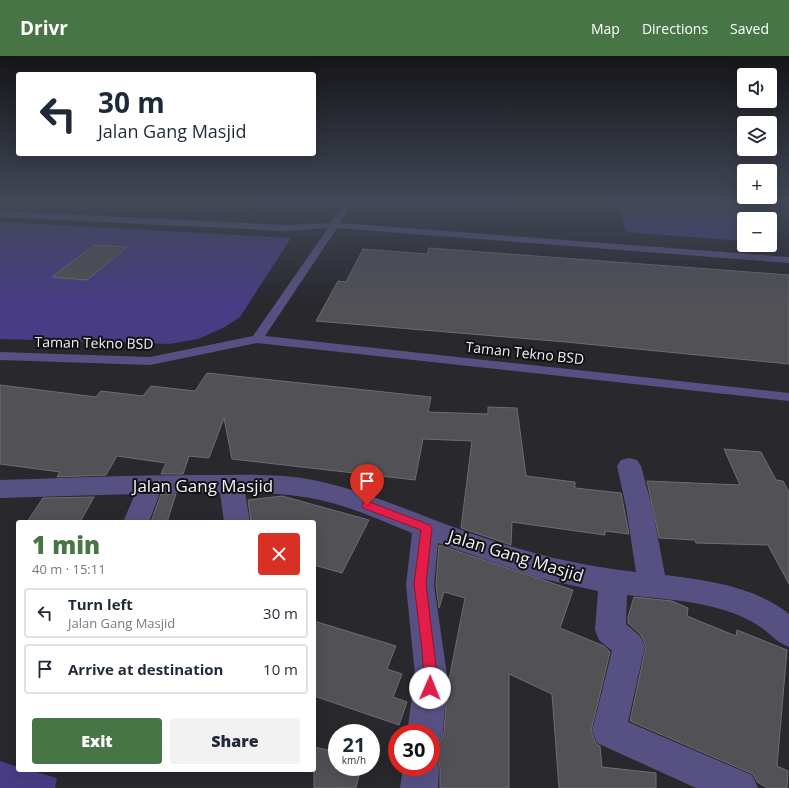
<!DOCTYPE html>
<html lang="en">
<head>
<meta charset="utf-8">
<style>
  :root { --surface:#fff; --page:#f2f2f3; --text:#1f2937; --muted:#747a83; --line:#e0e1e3; --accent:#487545 }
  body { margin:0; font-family:"Open Sans",sans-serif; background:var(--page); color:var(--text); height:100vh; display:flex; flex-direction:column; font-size:15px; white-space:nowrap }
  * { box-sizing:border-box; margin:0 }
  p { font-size:13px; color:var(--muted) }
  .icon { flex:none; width:22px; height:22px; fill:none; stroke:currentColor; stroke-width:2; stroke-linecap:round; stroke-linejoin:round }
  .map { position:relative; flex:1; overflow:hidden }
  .sheet { position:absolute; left:16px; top:464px; width:300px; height:252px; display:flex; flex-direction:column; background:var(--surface); border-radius:4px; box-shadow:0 4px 16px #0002 }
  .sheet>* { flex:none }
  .guide { position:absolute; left:16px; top:16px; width:300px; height:84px; border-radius:4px; box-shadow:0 4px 16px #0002; background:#fff; color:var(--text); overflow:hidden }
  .tools { position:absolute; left:737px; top:12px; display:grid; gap:8px }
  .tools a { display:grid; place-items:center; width:40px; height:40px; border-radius:4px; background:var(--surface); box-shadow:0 4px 16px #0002; font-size:20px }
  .speed { position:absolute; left:328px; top:668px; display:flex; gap:8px; font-size:20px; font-weight:700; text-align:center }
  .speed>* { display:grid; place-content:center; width:52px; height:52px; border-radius:50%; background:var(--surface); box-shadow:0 4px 16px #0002; line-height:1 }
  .speed small { font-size:10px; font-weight:400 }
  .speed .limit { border:6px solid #d22; background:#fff; color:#111 }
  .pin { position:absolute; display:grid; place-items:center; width:34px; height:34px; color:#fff; margin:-41px -17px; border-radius:50% 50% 50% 0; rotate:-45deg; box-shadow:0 0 4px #0007 }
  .pin .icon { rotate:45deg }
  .me { position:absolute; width:44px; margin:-22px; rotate:1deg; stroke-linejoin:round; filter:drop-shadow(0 0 3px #0008) }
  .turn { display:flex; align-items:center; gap:14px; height:84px; padding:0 16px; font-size:18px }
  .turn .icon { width:52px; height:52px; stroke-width:2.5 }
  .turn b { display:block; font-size:28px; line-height:34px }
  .round { display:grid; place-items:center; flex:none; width:42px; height:42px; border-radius:4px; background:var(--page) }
  .head { display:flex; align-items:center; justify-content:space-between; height:68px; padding:0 16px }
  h1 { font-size:24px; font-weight:800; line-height:30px; color:var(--accent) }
  .cta { display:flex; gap:8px; margin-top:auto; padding:8px 16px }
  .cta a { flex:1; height:46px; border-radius:4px; background:var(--accent); color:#fff; font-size:16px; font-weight:800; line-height:46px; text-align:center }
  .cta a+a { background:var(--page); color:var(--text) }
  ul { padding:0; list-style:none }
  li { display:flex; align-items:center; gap:12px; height:50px; margin:0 8px 6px; padding:0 8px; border:2px solid var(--line); border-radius:4px }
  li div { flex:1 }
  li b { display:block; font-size:15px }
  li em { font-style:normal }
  header { display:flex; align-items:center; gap:24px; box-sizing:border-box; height:56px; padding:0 20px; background:var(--accent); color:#fff }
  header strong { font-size:19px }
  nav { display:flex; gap:22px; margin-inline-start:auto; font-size:14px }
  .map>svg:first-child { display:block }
</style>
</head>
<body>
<header>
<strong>Drivr</strong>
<nav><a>Map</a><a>Directions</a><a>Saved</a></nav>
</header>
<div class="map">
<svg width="789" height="732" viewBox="0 0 789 732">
  <rect width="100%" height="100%" fill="#28282d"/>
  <g fill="#483c84">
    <polygon points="617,146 736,146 747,163 744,163 744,185 626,176"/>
    <polygon points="0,166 291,182 240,261 225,271 198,283 170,288 0,283"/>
    <polygon points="0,705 18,711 18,714 29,714 57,722 55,732 0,732"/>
  </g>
  <g fill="#515156" stroke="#6d6d72">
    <polygon points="94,189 127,191 87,224 52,221"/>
    <polygon points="429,192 789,219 789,308 566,286 316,265 338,225 346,226 363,193 427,198"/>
    <polygon points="207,317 431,341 428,356 488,358 488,351 517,352 526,420 575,426 575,432 621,437 629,478 605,475 605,479 512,466 511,489 461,472 472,385 423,383 415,424 232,403 224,362 209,402 189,400 183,418 161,418 166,407 117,400 106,419 57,421 60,416 0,408 0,329 96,341 101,335 143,340 151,330 195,335"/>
    <polygon points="724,393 761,396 776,424 783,425 789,436 789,528 768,489 696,487 695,484 659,482 647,425 740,429"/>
    <polygon points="161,438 176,438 167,466 151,466"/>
    <polygon points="282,440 369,464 342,517 314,509 314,466 251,466 248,444"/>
    <polygon points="94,441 80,466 27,466 43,442"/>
    <polygon points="439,489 573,534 560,572 604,590 610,596 591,675 596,688 600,690 602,711 656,717 656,732 559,732 552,638 509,618 509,732 440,732 440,711 435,697 437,691 444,677 447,634 465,542 444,536 439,552 436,529"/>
    <polygon points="634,541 672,545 688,552 687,560 736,580 737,574 787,594 777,710 788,715 787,732 768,732 757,726 753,718 630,665 646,590 641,579 628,567 628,561"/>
    <polygon points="314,565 396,590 387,613 402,618 393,641 407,646 399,669 314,640"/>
    <polygon points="314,691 337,696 337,711 361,711 356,732 314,732"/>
  </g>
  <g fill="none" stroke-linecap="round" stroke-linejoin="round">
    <g fill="#575183" fill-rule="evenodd">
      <polygon points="0,146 6,146 0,149"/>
      <polygon points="344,146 352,146 340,167 789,201 789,207 337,172 265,280 789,337 789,345 257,287 150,309 0,304 0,296 150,301 253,280 328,172 285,175 0,161 0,155 285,169 331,167"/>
    </g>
    <g fill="#575183" fill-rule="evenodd">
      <path d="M629 402 637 404 641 410 652 451 665 519C707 524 756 531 789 558V591C774 585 771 578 759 570 753 566 745 562 738 559 703 545 663 543 627 539L626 568 640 580 645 590 628 666 752 719 758 732H696L597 687 592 675 612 595 599 584 595 574 598 535 539 522 438 487 434 529 447 619 443 677 437 689 431 692V677H407L415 619 406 529 412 477C384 466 357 453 328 446 301 439 273 437 245 437L250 466H224L220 437H160L149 466H123L135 438 0 442V424C66 422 133 419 199 419 237 419 276 417 313 424 364 434 411 456 459 473 519 495 573 509 636 516L626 451 617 410 621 404Z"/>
      <polygon points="431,697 434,698 439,711 438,732 400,732 403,711 431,711"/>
    </g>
  </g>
  <linearGradient id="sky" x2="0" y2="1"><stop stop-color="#161619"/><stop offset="0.59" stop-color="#424857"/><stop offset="1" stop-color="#424857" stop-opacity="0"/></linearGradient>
  <rect width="789" height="248" fill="url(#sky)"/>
  <polygon fill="#e11d48" stroke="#92132f" points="367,445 430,469 432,472 426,528 437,619 437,632 435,637 430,639 425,637 423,632 424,619 422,594 414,528 421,474 363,452 362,449 363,446"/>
  <g text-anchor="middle" stroke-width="4" stroke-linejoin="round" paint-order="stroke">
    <g font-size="14" fill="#f1f1f5" stroke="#111113">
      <text transform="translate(94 287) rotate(1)" y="5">Taman Tekno BSD</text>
      <text transform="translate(525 297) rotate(6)" y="5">Taman Tekno BSD</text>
    </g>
    <g font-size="17" fill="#f1f1f5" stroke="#111113">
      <text x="203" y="436">Jalan Gang Masjid</text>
      <text transform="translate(516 500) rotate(17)" y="6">Jalan Gang Masjid</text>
    </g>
  </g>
</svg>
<div class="tools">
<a><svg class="icon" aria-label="sound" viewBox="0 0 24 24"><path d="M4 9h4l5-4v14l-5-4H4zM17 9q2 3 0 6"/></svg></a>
<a><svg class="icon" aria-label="layers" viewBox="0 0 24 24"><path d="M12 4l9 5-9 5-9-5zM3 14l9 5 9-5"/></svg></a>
<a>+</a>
<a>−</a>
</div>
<div class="speed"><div>21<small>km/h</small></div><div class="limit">30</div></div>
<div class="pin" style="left:367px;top:449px;background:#d93025"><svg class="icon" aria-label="arrive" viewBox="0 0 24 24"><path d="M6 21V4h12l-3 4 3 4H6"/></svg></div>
<svg class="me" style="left:430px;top:632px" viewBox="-20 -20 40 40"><circle r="19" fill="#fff"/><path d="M0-13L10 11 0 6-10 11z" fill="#e11d48"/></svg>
<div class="guide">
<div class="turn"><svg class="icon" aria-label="left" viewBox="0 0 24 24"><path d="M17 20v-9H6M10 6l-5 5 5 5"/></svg><div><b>30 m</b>Jalan Gang Masjid</div></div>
</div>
<section class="sheet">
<div class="head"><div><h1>1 min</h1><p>40 m · 15:11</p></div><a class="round" style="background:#d93025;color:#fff"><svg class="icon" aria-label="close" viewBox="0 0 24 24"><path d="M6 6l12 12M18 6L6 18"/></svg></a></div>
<ul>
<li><svg class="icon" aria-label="left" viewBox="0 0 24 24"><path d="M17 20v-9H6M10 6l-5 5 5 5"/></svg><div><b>Turn left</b><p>Jalan Gang Masjid</p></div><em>30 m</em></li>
<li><svg class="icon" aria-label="arrive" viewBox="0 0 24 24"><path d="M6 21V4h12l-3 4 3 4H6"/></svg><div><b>Arrive at destination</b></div><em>10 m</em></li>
</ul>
<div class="cta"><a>Exit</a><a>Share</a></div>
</section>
</div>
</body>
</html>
